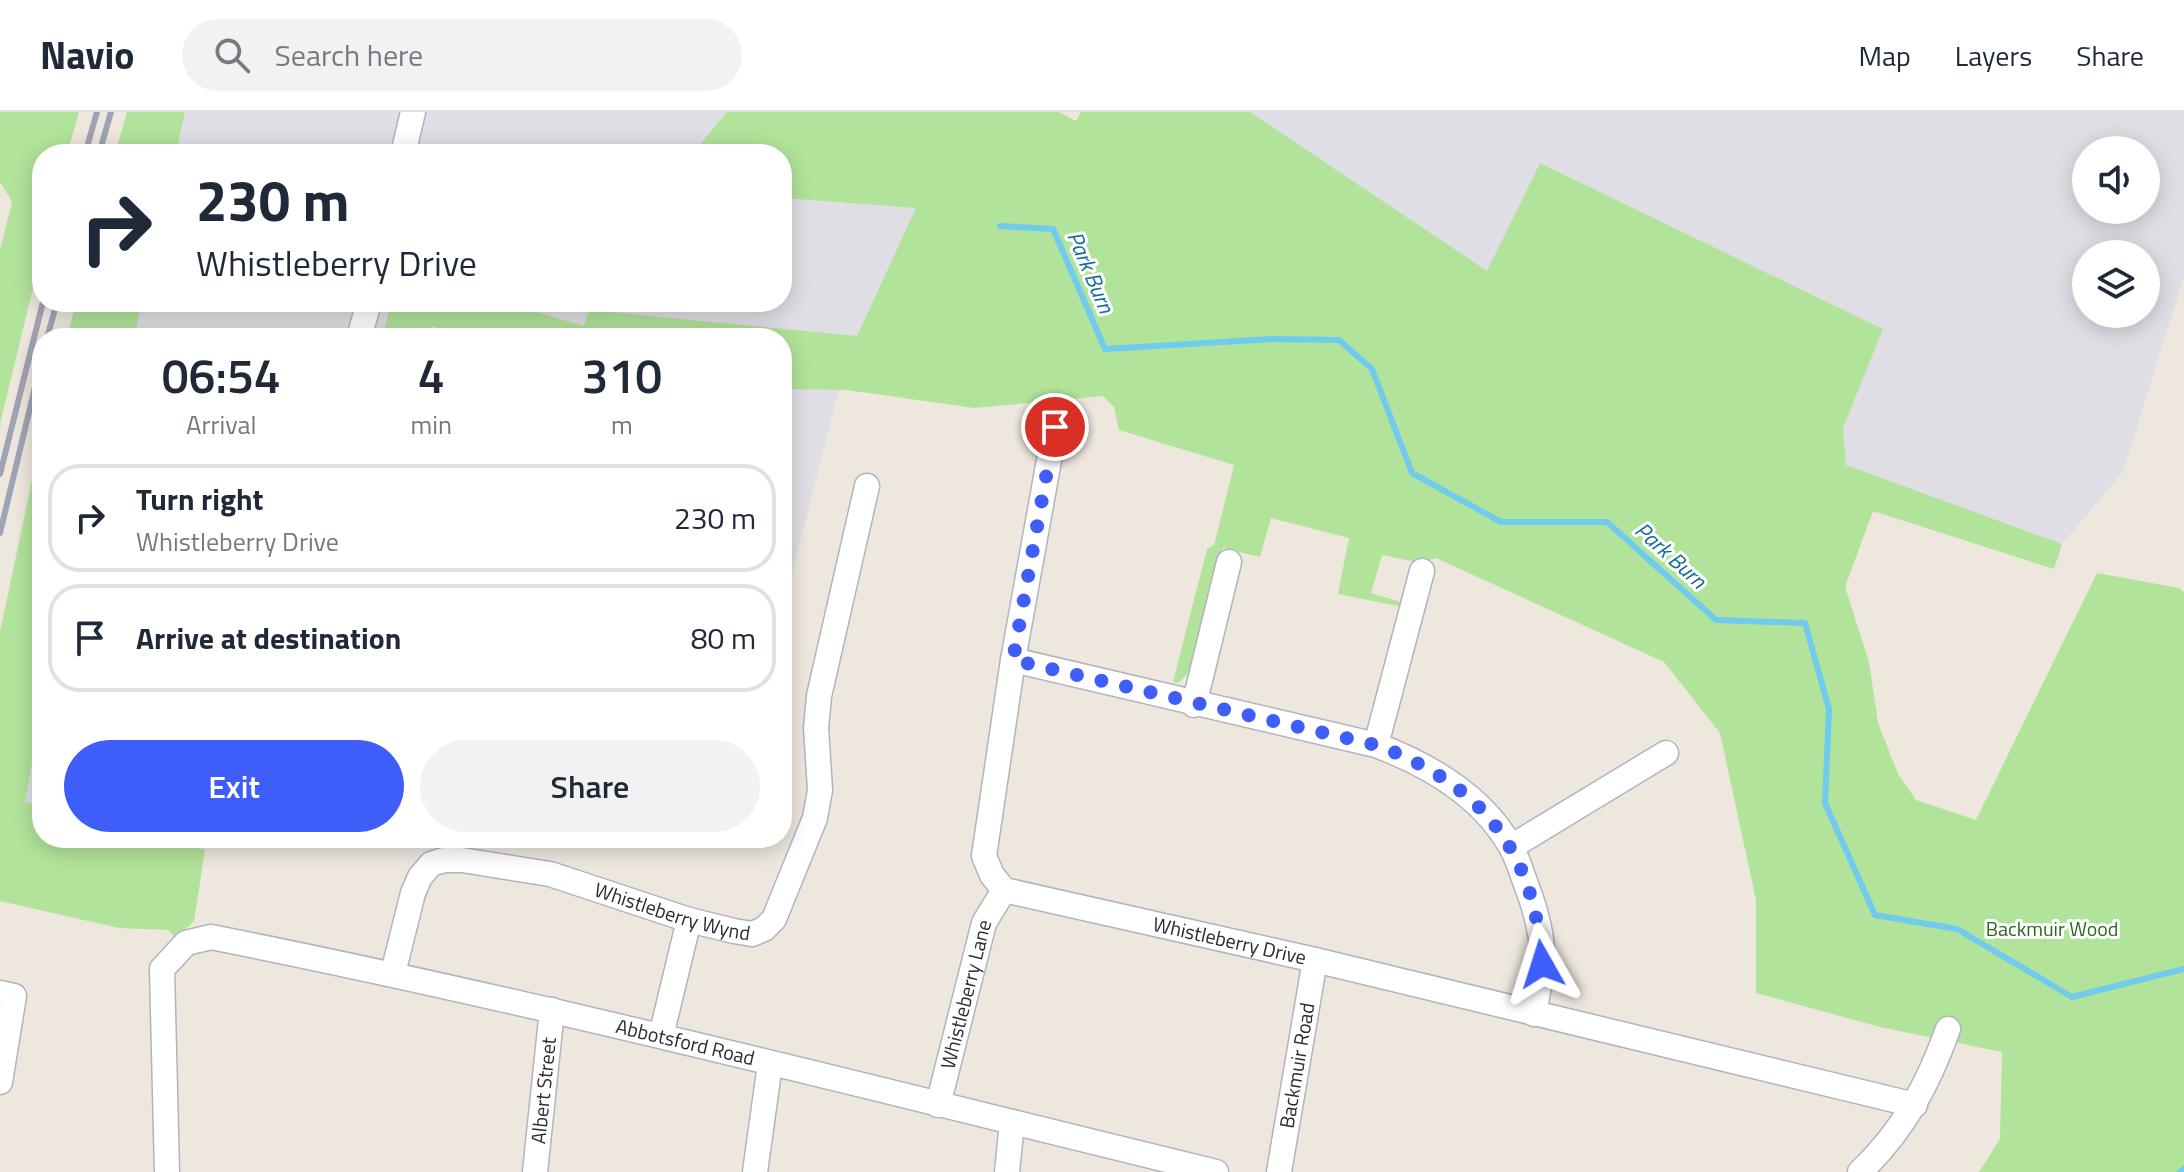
<!DOCTYPE html>
<html lang="en">
<head>
<meta charset="utf-8">
<style>
  :root { --surface:#fff; --page:#f2f2f3; --text:#1f2937; --muted:#747a83; --line:#e0e1e3; --accent:#3f5ef9 }
  body { margin:0; font-family:"Titillium Web",sans-serif; background:var(--page); color:var(--text); height:100vh; display:flex; flex-direction:column; font-size:30px; white-space:nowrap }
  * { box-sizing:border-box; margin:0 }
  p { font-size:26px; color:var(--muted) }
  .icon { flex:none; width:44px; height:44px; fill:none; stroke:currentColor; stroke-width:2; stroke-linecap:round; stroke-linejoin:round }
  .map { position:relative; flex:1; overflow:hidden }
  .side { position:absolute; left:32px; top:216px; width:760px; height:520px; display:flex; flex-direction:column; background:var(--surface); border-radius:32px; box-shadow:0 4px 20px #0003 }
  .side>* { flex:none }
  .banner { position:absolute; left:32px; top:32px; width:760px; height:168px; border-radius:32px; box-shadow:0 4px 20px #0003; background:#fff; color:var(--text); overflow:hidden }
  .controls { position:absolute; left:2072px; top:24px; display:grid; gap:16px }
  .controls a { display:grid; place-items:center; width:88px; height:88px; border-radius:50%; background:var(--surface); box-shadow:0 4px 20px #0003; font-size:40px }
  .pin { position:absolute; display:grid; place-items:center; width:68px; height:68px; color:#fff; margin:-34px; border:4px solid #fff; border-radius:50%; box-shadow:0 2px 8px #0007 }
  .me { position:absolute; width:88px; margin:-44px; rotate:354deg; stroke-linejoin:round; filter:drop-shadow(0 0 6px #0008) }
  .turn { display:flex; align-items:center; gap:28px; height:168px; padding:0 32px; font-size:36px }
  .turn .icon { width:104px; height:104px; stroke-width:2.5 }
  .turn b { display:block; font-size:56px; line-height:68px }
  .eta { display:flex; justify-content:space-evenly; align-items:center; height:136px; text-align:center }
  .eta b { font-size:48px; font-weight:600; line-height:56px }
  .action { display:flex; gap:16px; margin-top:auto; padding:16px 32px }
  .action a { flex:1; height:92px; border-radius:48px; background:var(--accent); color:#fff; font-size:32px; font-weight:600; line-height:92px; text-align:center }
  .action a+a { background:var(--page); color:var(--text) }
  ul { padding:0; list-style:none }
  li { display:flex; align-items:center; gap:24px; height:108px; margin:0 16px 12px; padding:0 16px; border:4px solid var(--line); border-radius:32px }
  li div { flex:1 }
  li b { display:block; font-size:30px }
  li em { font-style:normal }
  header { display:flex; align-items:center; gap:48px; box-sizing:border-box; height:112px; padding:0 40px; background:var(--surface); border-bottom:2px solid var(--line) }
  header strong { font-size:38px }
  nav { display:flex; gap:44px; margin-inline-start:auto; font-size:28px }
  .search { width:560px; height:72px; background:var(--page); display:flex; align-items:center; gap:20px; box-sizing:border-box; padding:0 28px; border-radius:44px; color:var(--muted); font-size:30px }
  .map>svg:first-child { display:block }
</style>
</head>
<body>
<header>
<strong>Navio</strong>
<div class="search"><svg class="icon" aria-label="search" viewBox="0 0 24 24"><circle cx="10" cy="10" r="6"/><path d="M15 15l6 6"/></svg>Search here</div>
<nav><a>Map</a><a>Layers</a><a>Share</a></nav>
</header>
<div class="map">
<svg width="2184" height="1060" viewBox="0 0 2184 1060">
  <rect width="100%" height="100%" fill="#ede7de"/>
  <g fill="#e0dee5" fill-rule="evenodd">
    <polygon points="185,0 727,0 692,42 176,42"/>
    <path d="M1250 0H2184V164L2123 360 2062 432 1846 353 1843 316 1883 217 1540 51 1487 160ZM2086 38H2146V98H2086ZM2086 142H2146V202H2086Z"/>
    <polygon points="782,86 917,96 857,224 835,292 782,501 782,226 134,226 142,190 782,190"/>
    <polygon points="42,595 42,695 25,690"/>
  </g>
  <g fill="#b2e39a">
    <polygon points="0,0 79,0 67,42 42,42 42,139 0,312 0,138 12,90 0,70"/>
    <polygon points="127,0 185,0 176,42 115,42"/>
    <polygon points="727,0 1059,0 1076,9 1081,0 1250,0 1487,159 1540,51 1883,217 1843,316 1846,353 2062,432 2054,457 1873,399 1845,475 1869,550 1878,611 1898,662 1916,688 1976,708 2097,461 2179,476 2184,480 2184,1060 1979,1060 2000,1027 2002,940 1880,915 1756,881 1756,788 1720,621 1664,550 1436,446 1421,451 1382,443 1371,481 1404,491 1403,495 1338,482 1349,426 1271,406 1260,445 1223,436 1193,557 1178,571 1173,570 1207,437 1214,433 1234,353 1119,318 1114,295 1103,284 974,296 847,278 782,277 782,226 469,226 432,214 427,226 382,226 391,190 503,190 584,214 589,198 857,224 916,96 782,86 782,42 692,42"/>
    <polygon points="76,190 142,190 134,226 67,226"/>
    <polygon points="42,321 42,595 25,690 42,695 42,726 160,726 205,738 194,809 176,826 168,818 119,816 0,789 0,520"/>
  </g>
  <g fill="none" stroke-linecap="round" stroke-linejoin="round">
    <g stroke="#71cbee" stroke-width="6">
      <polyline points="1000,114 1053,117 1105,237 1272,227 1339,228 1372,257 1412,361 1501,410 1607,410 1716,508 1805,511 1829,597 1825,691 1875,803 1957,817 2072,885 2184,857"/>
      <polyline points="2180,1060 2184,1057"/>
    </g>
    <g stroke="#b1b4bf" stroke-width="27">
      <g id="street">
        <polyline points="403,42 413,0"/>
        <polyline points="359,226 369,190"/>
        <path id="s1" d="M1055 315 1013 548 984 744 992 763 1004 778 1315 848 1915 993"/>
        <path d="M1013 548 1376 633C1429 653 1482 683 1511 735 1518 747 1522 762 1527 775 1536 799 1544 827 1542 853 1540 869 1537 886 1534 902"/>
        <polyline points="1194,593 1229,450"/>
        <polyline points="1376,633 1422,459"/>
        <polyline points="1511,735 1666,641"/>
        <path id="s2" d="M393 861 413 781 420 765 431 752 444 748H462L550 762 689 808 734 819 752 822 764 817 774 807 815 706 820 678 816 616 819 584 867 374"/>
        <polyline points="0,881 14,884 0,970"/>
        <polyline points="661,924 689,808"/>
        <path id="s3" d="M938 993 984 811 1004 778"/>
        <path id="s4" d="M167 1060 162 857 186 831 211 825C549 892 882 979 1216 1060"/>
        <path id="s5" d="M535 1060 552 898"/>
        <polyline points="755,1060 770,952"/>
        <polyline points="1007,1060 1012,1010"/>
        <path id="s6" d="M1279 1060 1315 848"/>
        <path d="M1860 1060C1903 1019 1928 973 1948 917"/>
      </g>
    </g>
    <use href="#street" stroke="#fff" stroke-width="24"/>
    <g stroke="#a0a3b5" stroke-width="6">
      <polyline points="85,42 97,0"/>
      <polyline points="99,42 111,0"/>
      <polyline points="47,226 57,190"/>
      <polyline points="0,362 43,190"/>
      <polyline points="0,421 42,246"/>
    </g>
  </g>
  <g fill="none" stroke-linecap="round" stroke-linejoin="round">
    <path stroke="#3f5ef9" stroke-width="14" stroke-dasharray="0 25.2" d="M1055 315 1013 548 1376 633C1481 672 1535 738 1542 852"/>
  </g>
  <g text-anchor="middle" stroke-width="6" stroke-linejoin="round" paint-order="stroke">
    <g font-size="20" fill="#2b2b2b" stroke="#fff">
      <text dy="7" stroke="none"><textPath href="#s2" startOffset="366">Whistleberry Wynd</textPath></text>
      <text dy="7" stroke="none"><textPath href="#s1" startOffset="706">Whistleberry Drive</textPath></text>
      <text dy="7" stroke="none"><textPath href="#s3" startOffset="114">Whistleberry Lane</textPath></text>
      <text dy="7" stroke="none"><textPath href="#s4" startOffset="750">Abbotsford Road</textPath></text>
      <text dy="7" stroke="none"><textPath href="#s6" startOffset="108">Backmuir Road</textPath></text>
      <text dy="7" stroke="none"><textPath href="#s5" startOffset="82">Albert Street</textPath></text>
    </g>
    <g font-size="20" fill="#2a691b" stroke="#fff">
      <text x="2052" y="824">Backmuir Wood</text>
    </g>
    <g font-size="22" font-style="italic" fill="#0e699c" stroke="#fff">
      <text transform="translate(1091 160) rotate(67)" y="8">Park Burn</text>
      <text transform="translate(1671 443) rotate(42)" y="8">Park Burn</text>
    </g>
  </g>
</svg>
<div class="controls">
<a><svg class="icon" aria-label="sound" viewBox="0 0 24 24"><path d="M4 9h4l5-4v14l-5-4H4zM17 9q2 3 0 6"/></svg></a>
<a><svg class="icon" aria-label="layers" viewBox="0 0 24 24"><path d="M12 4l9 5-9 5-9-5zM3 14l9 5 9-5"/></svg></a>
</div>
<div class="pin" style="left:1055px;top:315px;background:#d93025"><svg class="icon" aria-label="arrive" viewBox="0 0 24 24"><path d="M6 21V4h12l-3 4 3 4H6"/></svg></div>
<svg class="me" style="left:1542px;top:852px" viewBox="-20 -20 40 40"><path d="M0-17L14 15 0 8-14 15z" fill="#3f5ef9" stroke="#fff" stroke-width="4"/></svg>
<div class="banner">
<div class="turn"><svg class="icon" aria-label="right" viewBox="0 0 24 24"><path d="M7 20v-9h11M14 6l5 5-5 5"/></svg><div><b>230 m</b>Whistleberry Drive</div></div>
</div>
<section class="side">
<div class="eta">
<div><b>06:54</b><p>Arrival</p></div>
<div><b>4</b><p>min</p></div>
<div><b>310</b><p>m</p></div>
</div>
<ul>
<li><svg class="icon" aria-label="right" viewBox="0 0 24 24"><path d="M7 20v-9h11M14 6l5 5-5 5"/></svg><div><b>Turn right</b><p>Whistleberry Drive</p></div><em>230 m</em></li>
<li><svg class="icon" aria-label="arrive" viewBox="0 0 24 24"><path d="M6 21V4h12l-3 4 3 4H6"/></svg><div><b>Arrive at destination</b></div><em>80 m</em></li>
</ul>
<div class="action"><a>Exit</a><a>Share</a></div>
</section>
</div>
</body>
</html>
